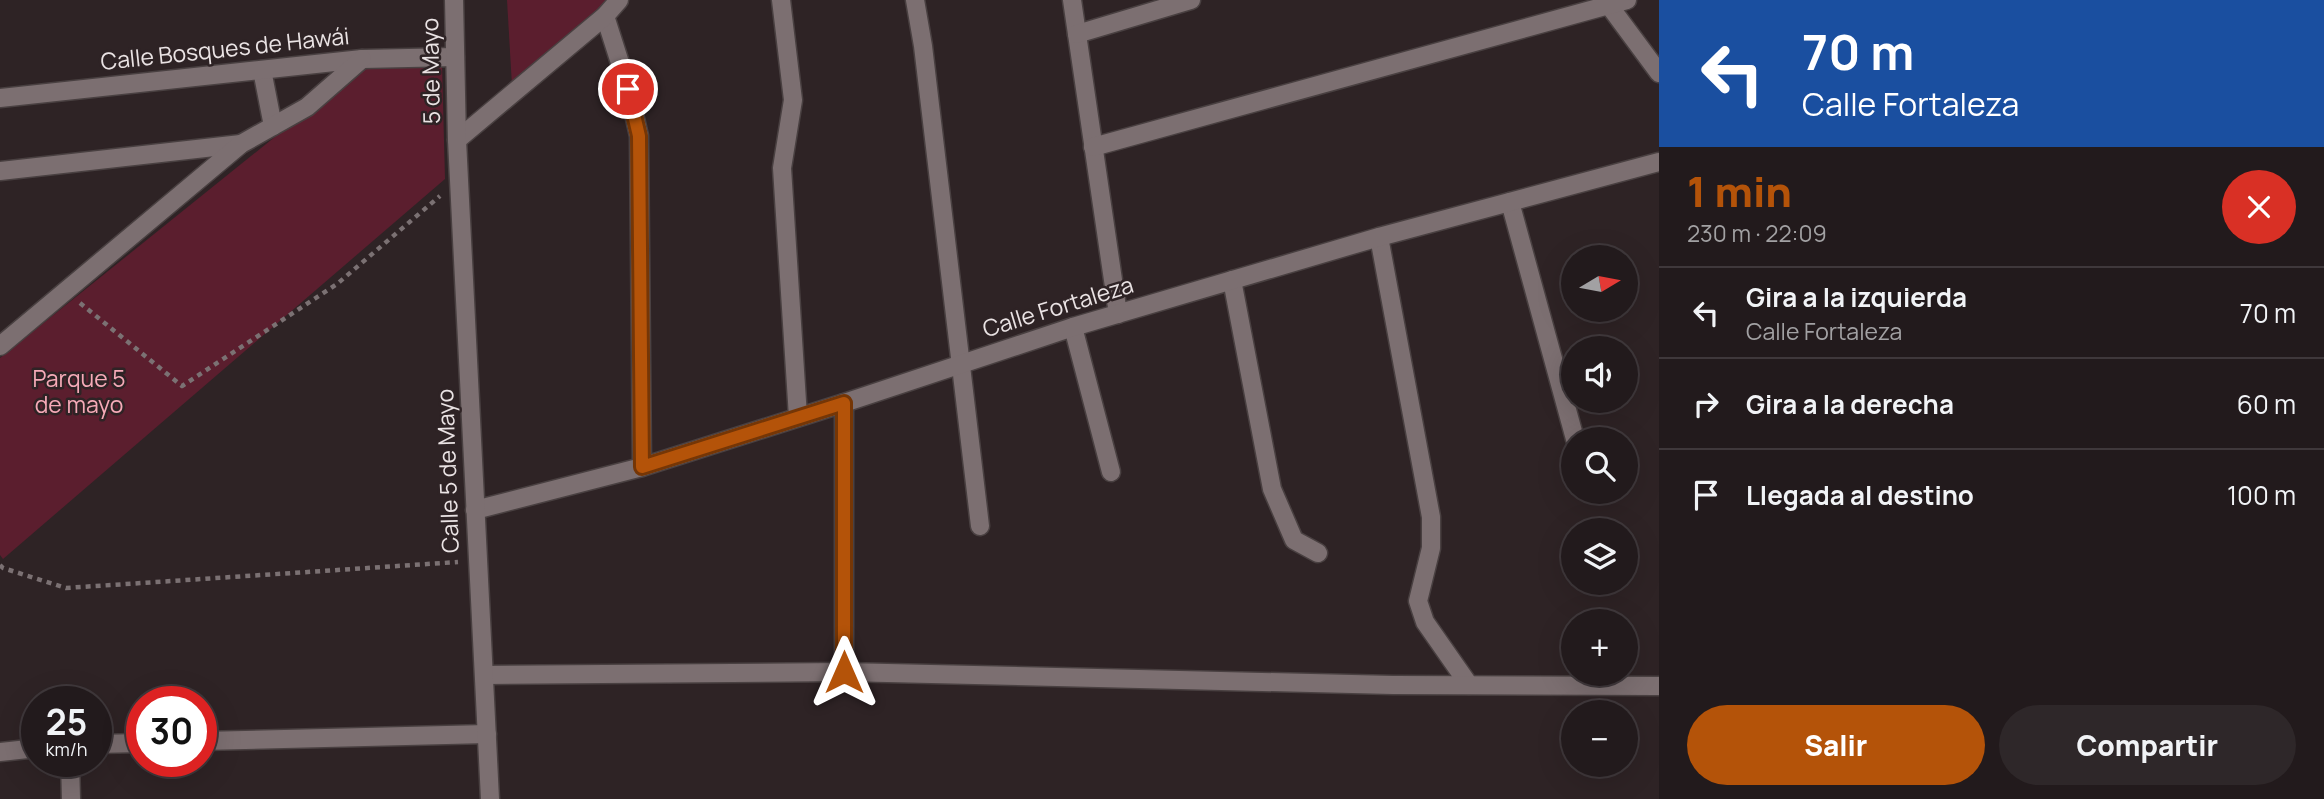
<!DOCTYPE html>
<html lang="es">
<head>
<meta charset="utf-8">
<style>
  :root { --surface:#221a1c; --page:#2e2729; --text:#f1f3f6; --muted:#a2a1a3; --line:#3f383b; --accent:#b45309 }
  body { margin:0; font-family:Manrope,sans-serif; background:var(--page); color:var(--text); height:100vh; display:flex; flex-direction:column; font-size:26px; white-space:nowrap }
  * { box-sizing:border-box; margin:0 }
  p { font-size:23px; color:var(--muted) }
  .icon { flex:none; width:38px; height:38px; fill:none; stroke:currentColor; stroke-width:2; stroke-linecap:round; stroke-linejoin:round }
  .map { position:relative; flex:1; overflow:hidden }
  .drawer { display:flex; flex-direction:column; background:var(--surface); width:665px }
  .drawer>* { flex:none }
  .hud { background:#1a4fa0; color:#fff; overflow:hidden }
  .needle { width:46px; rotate:80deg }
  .tools { position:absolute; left:1561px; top:245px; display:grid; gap:14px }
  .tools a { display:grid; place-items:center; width:77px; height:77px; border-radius:50%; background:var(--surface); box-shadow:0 7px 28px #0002,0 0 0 2px var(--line); font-size:35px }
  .speed { position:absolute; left:21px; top:686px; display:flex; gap:14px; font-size:35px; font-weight:700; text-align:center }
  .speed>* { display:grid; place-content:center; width:91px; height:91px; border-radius:50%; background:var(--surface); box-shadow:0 7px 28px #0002,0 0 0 2px var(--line); line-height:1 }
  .speed small { font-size:18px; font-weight:400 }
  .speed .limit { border:10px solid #d22; background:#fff; color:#111 }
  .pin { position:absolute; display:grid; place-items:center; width:60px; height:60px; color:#fff; margin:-30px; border:4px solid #fff; border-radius:50%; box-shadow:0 2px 7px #0007 }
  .me { position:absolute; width:77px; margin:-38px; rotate:0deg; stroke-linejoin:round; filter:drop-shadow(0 0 5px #0008) }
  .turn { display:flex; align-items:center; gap:24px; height:147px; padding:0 28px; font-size:32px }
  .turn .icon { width:91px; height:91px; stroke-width:2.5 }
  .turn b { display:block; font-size:49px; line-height:60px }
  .round { display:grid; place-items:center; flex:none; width:74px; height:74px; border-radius:37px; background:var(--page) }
  .overview { display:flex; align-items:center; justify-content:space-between; height:119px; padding:0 28px }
  h1 { font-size:42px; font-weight:800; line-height:52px; color:var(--accent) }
  .cta { display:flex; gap:14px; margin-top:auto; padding:14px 28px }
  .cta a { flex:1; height:80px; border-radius:42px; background:var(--accent); color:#fff; font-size:28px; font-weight:800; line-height:80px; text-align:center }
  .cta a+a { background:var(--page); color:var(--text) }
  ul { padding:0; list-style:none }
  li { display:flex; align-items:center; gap:21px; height:91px; padding:0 28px; border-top:2px solid var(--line) }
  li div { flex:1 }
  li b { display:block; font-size:26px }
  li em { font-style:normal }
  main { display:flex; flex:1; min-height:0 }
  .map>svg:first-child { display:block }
</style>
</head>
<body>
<main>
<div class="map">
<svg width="1659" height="799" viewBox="0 0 1659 799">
  <rect width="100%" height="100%" fill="#2e2325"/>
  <g fill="#5b1e2e">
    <polygon points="507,0 616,0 513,103"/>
    <polygon points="442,64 445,179 3,559 0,555 0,358 363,66"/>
  </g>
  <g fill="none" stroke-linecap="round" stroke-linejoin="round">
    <g stroke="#494041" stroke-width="21">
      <g id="street">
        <polyline points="781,0 793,100 782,168 798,417"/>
        <polyline points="915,0 923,46 980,526"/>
        <polyline points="1072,0 1118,314"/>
        <polyline points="1605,0 1659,73"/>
        <polyline points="605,16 628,88 639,136 642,467"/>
        <polyline points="1077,34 1191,0"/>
        <polyline points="262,70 273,126"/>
        <polyline points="0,98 362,59 455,57"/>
        <polyline points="457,140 605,16 619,0"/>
        <polyline points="1093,147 1627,0"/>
        <polyline points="0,171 241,144"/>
        <polyline points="1510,202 1575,439"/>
        <polyline points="1379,237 1431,517 1431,548 1418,601 1425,622 1469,685"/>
        <polyline points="1232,280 1272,489 1294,540 1318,553"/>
        <polyline points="1073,327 1111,472"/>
        <polyline points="0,346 241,144 307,107 362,59"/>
        <polyline points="475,510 642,467 844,403 1073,327 1379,237 1659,162"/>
        <polyline points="844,672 844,403"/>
        <polyline points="485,675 844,672 1393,685 1659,686"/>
        <polyline points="201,741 487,734"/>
        <polyline points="96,744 142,743"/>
        <polyline points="0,752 37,748"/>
        <polyline points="70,761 71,799"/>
      </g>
    </g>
    <g stroke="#494041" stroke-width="21">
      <polyline id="secondary" points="454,0 457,140 490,799"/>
    </g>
    <g stroke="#7b7173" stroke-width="4.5" stroke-dasharray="5 5" stroke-linecap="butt">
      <polyline points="80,303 182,386 337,284 440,196"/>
      <polyline points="0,565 3,568 66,588 458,562"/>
    </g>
    <use href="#street" stroke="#7c6f71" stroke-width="18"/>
    <use href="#secondary" stroke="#7c6f71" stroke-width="18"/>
  </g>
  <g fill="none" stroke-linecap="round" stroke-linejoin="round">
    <g stroke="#753606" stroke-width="18">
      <polyline id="route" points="628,89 639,136 642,467 844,403 844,672"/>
    </g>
    <use href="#route" stroke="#b45309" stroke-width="12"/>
  </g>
  <g text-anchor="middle" stroke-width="5" stroke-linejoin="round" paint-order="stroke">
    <g font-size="23" fill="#eae3e4" stroke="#2e2325">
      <text transform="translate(225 49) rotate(-6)" y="8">Calle Bosques de Hawái</text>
      <text transform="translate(431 71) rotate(-91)" y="8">5 de Mayo</text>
      <text transform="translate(1058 307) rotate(-17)" y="8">Calle Fortaleza</text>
      <text transform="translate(448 471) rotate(-92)" y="8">Calle 5 de Mayo</text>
    </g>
    <g font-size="23" fill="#f6aab8" stroke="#2e2325">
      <text x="79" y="387">Parque 5<tspan x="79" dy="26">de mayo</tspan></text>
    </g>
  </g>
</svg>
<div class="tools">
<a><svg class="needle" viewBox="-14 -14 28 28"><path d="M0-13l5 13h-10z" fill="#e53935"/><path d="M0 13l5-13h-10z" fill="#a2a1a3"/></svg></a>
<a><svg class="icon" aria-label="sound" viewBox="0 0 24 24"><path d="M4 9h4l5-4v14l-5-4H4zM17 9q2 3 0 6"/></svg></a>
<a><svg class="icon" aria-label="search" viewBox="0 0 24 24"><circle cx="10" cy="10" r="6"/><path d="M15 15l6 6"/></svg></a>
<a><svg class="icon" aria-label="layers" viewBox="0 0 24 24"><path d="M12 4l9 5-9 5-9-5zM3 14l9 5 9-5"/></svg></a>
<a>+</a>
<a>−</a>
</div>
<div class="speed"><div>25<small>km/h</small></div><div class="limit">30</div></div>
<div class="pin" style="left:628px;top:89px;background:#d93025"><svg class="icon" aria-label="arrive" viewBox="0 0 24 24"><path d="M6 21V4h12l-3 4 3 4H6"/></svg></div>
<svg class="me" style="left:844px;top:672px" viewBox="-20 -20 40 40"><path d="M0-17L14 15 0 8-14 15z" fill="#b45309" stroke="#fff" stroke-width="4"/></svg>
</div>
<section class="drawer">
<div class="hud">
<div class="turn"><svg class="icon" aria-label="left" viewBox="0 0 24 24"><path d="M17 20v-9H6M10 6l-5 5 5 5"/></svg><div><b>70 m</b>Calle Fortaleza</div></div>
</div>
<div class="overview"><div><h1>1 min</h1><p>230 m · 22:09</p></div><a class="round" style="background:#d93025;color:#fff"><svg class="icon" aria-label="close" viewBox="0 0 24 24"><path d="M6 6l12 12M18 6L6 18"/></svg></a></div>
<ul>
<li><svg class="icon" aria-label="left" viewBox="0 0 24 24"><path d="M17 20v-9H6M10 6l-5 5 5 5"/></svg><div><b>Gira a la izquierda</b><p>Calle Fortaleza</p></div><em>70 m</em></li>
<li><svg class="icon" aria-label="right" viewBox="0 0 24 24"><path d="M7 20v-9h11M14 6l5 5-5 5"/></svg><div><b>Gira a la derecha</b></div><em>60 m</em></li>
<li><svg class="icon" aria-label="arrive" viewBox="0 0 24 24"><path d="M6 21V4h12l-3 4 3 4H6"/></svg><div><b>Llegada al destino</b></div><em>100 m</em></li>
</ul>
<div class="cta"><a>Salir</a><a>Compartir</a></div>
</section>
</main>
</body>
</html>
